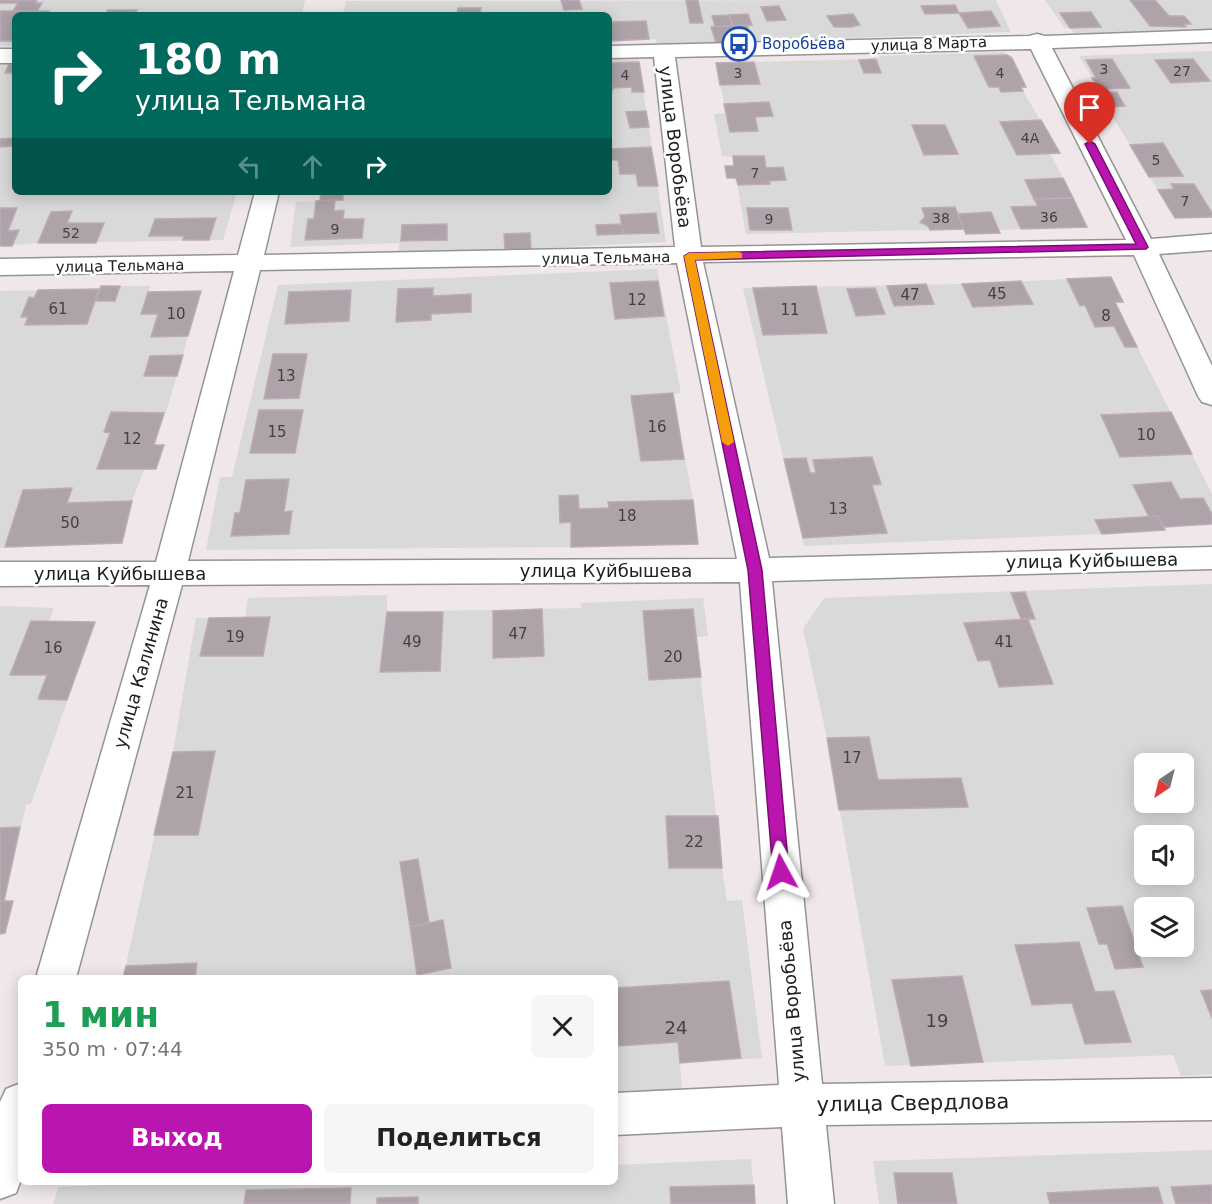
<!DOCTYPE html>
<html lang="ru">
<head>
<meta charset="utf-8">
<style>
  :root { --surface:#fff; --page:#f6f6f6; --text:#222; --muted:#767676; --accent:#ba15af }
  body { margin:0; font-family:"DejaVu Sans",sans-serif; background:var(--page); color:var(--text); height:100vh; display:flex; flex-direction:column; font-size:22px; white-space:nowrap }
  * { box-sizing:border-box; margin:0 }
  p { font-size:20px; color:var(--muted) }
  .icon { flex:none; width:33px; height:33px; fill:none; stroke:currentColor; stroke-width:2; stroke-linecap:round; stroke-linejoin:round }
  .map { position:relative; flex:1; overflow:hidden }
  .side { position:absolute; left:18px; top:975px; width:600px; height:210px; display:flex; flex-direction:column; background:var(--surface); border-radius:9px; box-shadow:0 3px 15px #0003 }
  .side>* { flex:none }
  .banner { position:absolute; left:12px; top:12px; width:600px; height:183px; border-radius:9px; box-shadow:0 3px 15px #0003; background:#00695c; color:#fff; overflow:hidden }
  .needle { width:39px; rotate:215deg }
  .fabs { position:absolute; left:1134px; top:753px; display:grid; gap:12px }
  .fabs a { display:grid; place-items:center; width:60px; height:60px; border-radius:9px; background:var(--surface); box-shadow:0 3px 15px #0003; font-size:30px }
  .pin { position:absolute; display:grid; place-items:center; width:51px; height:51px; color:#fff; margin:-62px -26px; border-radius:50% 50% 50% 0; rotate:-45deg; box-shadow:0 0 6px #0007 }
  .pin .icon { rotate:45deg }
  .me { position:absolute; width:66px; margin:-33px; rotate:355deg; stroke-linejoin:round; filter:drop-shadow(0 0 4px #0008) }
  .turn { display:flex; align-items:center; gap:21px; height:126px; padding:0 24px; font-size:27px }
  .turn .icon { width:78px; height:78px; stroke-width:2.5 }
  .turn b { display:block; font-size:42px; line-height:51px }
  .lanes { display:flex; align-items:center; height:57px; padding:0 24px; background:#0003; justify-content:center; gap:30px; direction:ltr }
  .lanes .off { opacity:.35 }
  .round { display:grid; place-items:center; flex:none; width:63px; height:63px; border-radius:9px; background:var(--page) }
  .overview { display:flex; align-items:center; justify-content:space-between; height:102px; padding:0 24px }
  h1 { font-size:36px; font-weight:700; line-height:45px; color:#1e9e55 }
  .action { display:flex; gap:12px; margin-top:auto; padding:12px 24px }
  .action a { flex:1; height:69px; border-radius:9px; background:var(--accent); color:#fff; font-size:24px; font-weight:700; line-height:69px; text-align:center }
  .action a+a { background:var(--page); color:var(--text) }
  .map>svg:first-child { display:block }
</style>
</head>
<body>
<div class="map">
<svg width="1212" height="1204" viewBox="0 0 1212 1204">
  <rect width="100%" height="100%" fill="#efe7e9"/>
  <g fill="#dad9d9" fill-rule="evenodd">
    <polygon points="0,0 305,0 302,15 15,15 15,46 0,46"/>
    <polygon points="996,0 1011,32 657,45 656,39 609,40 609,15 343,15 346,1"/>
    <polygon points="1045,0 1212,0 1212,29 1076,35 1070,28 1065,28"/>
    <polygon points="1212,51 1212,217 1175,218 1098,93 1101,92 1079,56"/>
    <polygon points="1005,52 1026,87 1021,87 1023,91 1060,153 1050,154 1063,178 1021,229 999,230 1000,233 966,234 964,229 746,234 736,178 727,178 725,166 734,166 733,157 722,156 714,114 726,113 716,63 875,59 881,56"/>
    <polygon points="609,56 638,56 666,242 399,255 399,243 290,247 296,202 320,201 321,192 609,192"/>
    <polygon points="15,62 15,192 237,192 223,240 38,243 0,246 0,63"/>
    <polygon points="657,269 681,393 673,394 693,500 571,547 206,550 220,477 232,477 278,285"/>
    <polygon points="1111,277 1123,302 1115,303 1212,494 1212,524 1102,534 804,546 743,288 962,284"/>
    <polygon points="101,286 150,286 149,292 201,291 168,406 154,445 164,445 156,469 144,470 132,501 122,543 0,548 0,291 99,289"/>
    <path d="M1212 584V1074L1181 1076 1173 1055 885 1066 827 738 803 629 824 598ZM1144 764H1184V802H1144ZM1144 836H1184V874H1144ZM1144 908H1184V946H1144Z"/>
    <polygon points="387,595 387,612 581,608 581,603 703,598 708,636 696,637 722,868 727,901 742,900 762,1058 680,1063 682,1092 615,1099 615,978 123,978 173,752 196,618 245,618 248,598"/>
    <polygon points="0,606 54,608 49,621 95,622 31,804 26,805 4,901 13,901 5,933 0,934"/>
    <polygon points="1212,1150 1212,1204 879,1204 873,1161"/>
    <polygon points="751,1159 755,1204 53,1204 58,1187 175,1182 615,1182 615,1165"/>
  </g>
  <g fill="#ada3a8" stroke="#bfabb5" stroke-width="1.5">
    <polygon points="0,0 37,0 35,3 42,3 37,11 13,11 18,3 0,3"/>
    <polygon points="561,0 579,0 582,9 564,10"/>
    <polygon points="686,0 698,0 703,23 690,23"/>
    <polygon points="1130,0 1155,0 1169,16 1184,16 1191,24 1184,24 1186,27 1150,26"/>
    <polygon points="955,5 959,13 925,14 921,6"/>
    <polygon points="779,6 786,20 767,21 761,7"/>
    <polygon points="458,8 481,8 480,15 457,15"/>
    <polygon points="108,10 137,10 135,15 106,15"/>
    <polygon points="0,11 49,11 46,15 15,15 15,41 0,41"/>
    <polygon points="991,11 1000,26 968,28 959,13"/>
    <polygon points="1091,12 1101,27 1070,28 1060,13"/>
    <polygon points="748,14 752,25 733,26 729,15"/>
    <polygon points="853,14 860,25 851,27 834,27 827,16"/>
    <polygon points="729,15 733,26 715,27 712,16"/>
    <polygon points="646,21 649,39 610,41 609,22"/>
    <polygon points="747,25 752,41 716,43 711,27"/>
    <polygon points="1007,55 1012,58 1026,87 1021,87 1023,91 1001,92 999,87 989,87 974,56"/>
    <polygon points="876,59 881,73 864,73 859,60"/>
    <polygon points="1112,59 1130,88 1099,89 1092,78 1096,78 1086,60"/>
    <polygon points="1193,59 1210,81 1171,83 1155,60"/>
    <polygon points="10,62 15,62 15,73 5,73"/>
    <polygon points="639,62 644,92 632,92 632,87 613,88 613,90 609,91 609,63"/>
    <polygon points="754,62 760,84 720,85 716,63"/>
    <polygon points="1117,92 1125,106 1107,107 1098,93"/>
    <polygon points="769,102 773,116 755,117 758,131 730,132 724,104"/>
    <polygon points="646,111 649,127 630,128 626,112"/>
    <polygon points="1041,120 1060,153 1017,155 1000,122"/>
    <polygon points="912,125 945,125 958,154 924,155"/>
    <polygon points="15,138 12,146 0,147 0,139"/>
    <polygon points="1163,143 1183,176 1149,177 1130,145"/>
    <polygon points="651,147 658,186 638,186 636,174 620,174 618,160 609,160 609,149"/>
    <polygon points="733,156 764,156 766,168 783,167 786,180 769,181 770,184 738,185 736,178 727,178 725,166 734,166"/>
    <polygon points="1063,178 1073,198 1034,199 1025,180"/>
    <polygon points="1171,184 1194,184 1212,213 1212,217 1175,218 1158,190 1174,189"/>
    <polygon points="321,192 343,192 343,200 320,201"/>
    <polygon points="1073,198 1087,227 1021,229 1011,207 1038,206 1034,199"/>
    <polygon points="335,200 334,211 344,210 343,219 364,219 362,238 305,240 308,219 314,219 316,201"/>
    <polygon points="955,207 964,229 930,230 928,226 920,222 925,217 922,208"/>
    <polygon points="0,208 17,208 8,231 19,230 12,246 0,246"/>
    <polygon points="747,208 788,208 792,230 750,230"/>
    <polygon points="72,211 67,223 104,223 96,243 38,243 51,212"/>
    <polygon points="991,212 1000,233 966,234 958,214"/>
    <polygon points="656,213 659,233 623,234 620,215"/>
    <polygon points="216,218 209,240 183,240 184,236 149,236 155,219"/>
    <polygon points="447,224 447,240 401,241 402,225"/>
    <polygon points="622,224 623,234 597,235 596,225"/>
    <polygon points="530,233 531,250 505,251 504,234"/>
    <polygon points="1111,277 1123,302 1115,302 1137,347 1125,347 1114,326 1095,327 1085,305 1080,306 1067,279"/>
    <polygon points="658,281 664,316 615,319 610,283"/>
    <polygon points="1021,281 1033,304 973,307 962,284"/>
    <polygon points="926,284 934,304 894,306 887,286"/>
    <polygon points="101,286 120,286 115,301 95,301"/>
    <polygon points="816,286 827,333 763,335 753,288"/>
    <polygon points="433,288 433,296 471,294 471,312 431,314 431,320 396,322 398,289"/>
    <polygon points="875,288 885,314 856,316 847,289"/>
    <polygon points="99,289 87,324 25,325 28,317 21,317 29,297 34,298 38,290"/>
    <polygon points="351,290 349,321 285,324 289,292"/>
    <polygon points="201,291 188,336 151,337 158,314 141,314 148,292"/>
    <polygon points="273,354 307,354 299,398 264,399"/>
    <polygon points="183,355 177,376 144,376 150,356"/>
    <polygon points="673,393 684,459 641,461 631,396"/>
    <polygon points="259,410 303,410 295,453 250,453"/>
    <polygon points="111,412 164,413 154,445 164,445 156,469 97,469 110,433 104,432"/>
    <polygon points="1171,412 1192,454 1120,457 1101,415"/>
    <polygon points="872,457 881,484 872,485 887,533 803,538 784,459 806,458 810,473 816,473 813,460"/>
    <polygon points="289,479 284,512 292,511 289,534 231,536 235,513 240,513 246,480"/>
    <polygon points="1171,482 1180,499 1203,498 1212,514 1212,524 1163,527 1158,516 1149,517 1133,485"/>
    <polygon points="72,488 67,503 132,501 122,543 5,547 23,490"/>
    <polygon points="578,495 579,509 609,508 608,502 693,500 698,544 571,547 571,522 560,523 559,496"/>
    <polygon points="1158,516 1165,530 1102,534 1095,520"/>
    <polygon points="1025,592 1035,619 1021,619 1011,593"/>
    <polygon points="542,609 544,656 493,658 493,611"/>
    <polygon points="693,609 701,677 649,680 643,611"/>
    <polygon points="387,612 443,612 440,671 380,672"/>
    <polygon points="270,617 263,656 200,656 209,618"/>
    <polygon points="1028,619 1053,684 999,687 990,660 978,661 964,623"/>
    <polygon points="31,621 95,622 67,700 38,699 47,675 10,675"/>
    <polygon points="869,737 878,780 961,778 968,807 839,810 827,738"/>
    <polygon points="215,751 198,835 154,835 173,752"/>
    <polygon points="666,816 718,816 722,868 669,868"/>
    <polygon points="20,827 4,901 0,901 0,828"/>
    <polygon points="418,859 429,923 410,927 400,862"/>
    <polygon points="0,901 13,901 5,933 0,934"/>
    <polygon points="1122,906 1143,967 1115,969 1107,944 1099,944 1087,908"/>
    <polygon points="443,920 451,968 417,975 410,927"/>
    <polygon points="1079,942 1095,992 1114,991 1131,1042 1085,1044 1072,1003 1032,1005 1015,945"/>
    <polygon points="197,963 195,978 123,978 126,966"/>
    <polygon points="962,976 983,1062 911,1066 892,980"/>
    <polygon points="729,981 741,1058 680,1063 678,1042 618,1046 615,988"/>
    <polygon points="1212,990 1212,1018 1201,991"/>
    <polygon points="894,1173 952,1173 957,1204 898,1204"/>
    <polygon points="754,1185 755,1204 671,1204 670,1187"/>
    <polygon points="1212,1185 1212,1204 1176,1204 1171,1187"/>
    <polygon points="1158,1187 1163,1204 1050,1204 1047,1193"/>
    <polygon points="351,1188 350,1204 244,1204 246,1190"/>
    <polygon points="418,1197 418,1204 377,1204 377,1198"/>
  </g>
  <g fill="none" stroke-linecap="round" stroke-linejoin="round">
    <g stroke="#949494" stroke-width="3">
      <g id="street">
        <path d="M1212 30V42L1052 48 1151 239 1212 234V250L1159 254 1212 366V405L1202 402 1198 396 1134 255 703 262 769 558 1212 547V569L772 581 822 1084 1212 1078V1120L826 1125 834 1204H788L782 1127 615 1135V1093L779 1085 740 582 182 585 76 978H36L150 585 0 586V562H156L234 271 0 275V259L238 255 255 192H279L264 255 675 247 654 57 609 58V46L1029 36 1037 34 1045 36ZM1031 49 1126 240 701 247 675 57ZM677 263 737 559 188 561 260 270Z"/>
        <rect x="0" y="49" width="15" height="14"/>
        <polygon points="21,1083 21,1180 16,1193 0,1199 0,1102 6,1089"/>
      </g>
    </g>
    <use href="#street" fill="#fff" fill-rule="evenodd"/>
  </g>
  <polygon fill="#ba15af" stroke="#790e72" stroke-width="1.5" points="1090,141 1095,144 1148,247 1146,249 695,260 762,570 789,872 786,877 781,879 775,877 773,872 748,570 684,256 689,253 1136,244 1085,144"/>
  <polygon fill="#f59e0b" points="738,252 742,253 742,258 695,260 734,442 728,446 722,442 684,256 689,253"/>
  <defs>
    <g id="bus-ring" transform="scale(1.725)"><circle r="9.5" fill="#fff" stroke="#1a4fb4" stroke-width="1.5"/><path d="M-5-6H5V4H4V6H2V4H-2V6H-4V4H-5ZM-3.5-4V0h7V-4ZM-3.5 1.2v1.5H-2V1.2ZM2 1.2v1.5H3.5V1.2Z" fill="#1a4fb4"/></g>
  </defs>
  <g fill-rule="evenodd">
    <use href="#bus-ring" x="739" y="44"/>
  </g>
  <g text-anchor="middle" stroke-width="5" stroke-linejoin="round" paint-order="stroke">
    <g font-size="14" fill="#434142">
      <text x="1104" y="74">3</text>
      <text x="1182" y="76">27</text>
      <text x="738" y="78">3</text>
      <text x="1000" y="78">4</text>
      <text x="625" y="80">4</text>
      <text x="1030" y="143">4А</text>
      <text x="1156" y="165">5</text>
      <text x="755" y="178">7</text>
      <text x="1185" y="206">7</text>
      <text x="1049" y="222">36</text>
      <text x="941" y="223">38</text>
      <text x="769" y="224">9</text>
      <text x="335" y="234">9</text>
      <text x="71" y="238">52</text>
    </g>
    <g font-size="15" fill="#164399" stroke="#fff" text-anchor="start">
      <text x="762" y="49">Воробьёва</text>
    </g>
    <g font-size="15" fill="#202020" stroke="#fff">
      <text transform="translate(929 44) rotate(-2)" y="5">улица 8 Марта</text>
      <text transform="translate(606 258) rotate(-1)" y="5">улица Тельмана</text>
      <text transform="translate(120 266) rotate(-1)" y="5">улица Тельмана</text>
    </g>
    <g font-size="15" fill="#434142">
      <text x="997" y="299">45</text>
      <text x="910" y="300">47</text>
      <text x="637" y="305">12</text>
      <text x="58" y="314">61</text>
      <text x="790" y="315">11</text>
      <text x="176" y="319">10</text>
      <text x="1106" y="321">8</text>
      <text x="286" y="381">13</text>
      <text x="657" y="432">16</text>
      <text x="277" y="437">15</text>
      <text x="1146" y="440">10</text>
      <text x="132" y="444">12</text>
      <text x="838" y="514">13</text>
      <text x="627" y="521">18</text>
      <text x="70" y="528">50</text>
      <text x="518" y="639">47</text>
      <text x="235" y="642">19</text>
      <text x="412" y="647">49</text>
      <text x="1004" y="647">41</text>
      <text x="53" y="653">16</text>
      <text x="673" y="662">20</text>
      <text x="852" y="763">17</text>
      <text x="185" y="798">21</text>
      <text x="694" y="847">22</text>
    </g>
    <g font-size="18" fill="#202020" stroke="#fff">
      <text transform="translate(675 147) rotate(83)" y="6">улица Воробьёва</text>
      <text transform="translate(1092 561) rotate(-1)" y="6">улица Куйбышева</text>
      <text x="606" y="577">улица Куйбышева</text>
      <text x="120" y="580">улица Куйбышева</text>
      <text transform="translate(141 673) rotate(-74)" y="6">улица Калинина</text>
      <text transform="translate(792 1001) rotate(-95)" y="6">улица Воробьёва</text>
    </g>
    <g font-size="18" fill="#434142">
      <text x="937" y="1027">19</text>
      <text x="676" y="1034">24</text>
    </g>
    <g font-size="21" fill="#202020" stroke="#fff">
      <text transform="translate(913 1103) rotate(-1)" y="7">улица Свердлова</text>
    </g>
  </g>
</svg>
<div class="fabs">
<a><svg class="needle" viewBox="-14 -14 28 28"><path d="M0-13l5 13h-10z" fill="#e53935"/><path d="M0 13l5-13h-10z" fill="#767676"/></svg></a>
<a><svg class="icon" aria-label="sound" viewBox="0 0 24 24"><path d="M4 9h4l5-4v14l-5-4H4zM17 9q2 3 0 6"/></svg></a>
<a><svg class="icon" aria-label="layers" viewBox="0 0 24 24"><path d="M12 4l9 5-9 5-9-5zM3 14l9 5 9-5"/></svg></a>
</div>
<div class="pin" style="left:1090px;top:144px;background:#d93025"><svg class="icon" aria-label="arrive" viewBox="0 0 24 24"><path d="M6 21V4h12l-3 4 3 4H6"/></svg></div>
<svg class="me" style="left:781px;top:872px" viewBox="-20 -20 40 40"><path d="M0-17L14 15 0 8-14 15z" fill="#ba15af" stroke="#fff" stroke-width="4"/></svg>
<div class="banner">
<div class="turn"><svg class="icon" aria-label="right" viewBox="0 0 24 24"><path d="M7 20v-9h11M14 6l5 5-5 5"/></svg><div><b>180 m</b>улица Тельмана</div></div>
<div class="lanes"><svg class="icon off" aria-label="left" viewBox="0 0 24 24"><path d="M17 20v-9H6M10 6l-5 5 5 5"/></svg><svg class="icon off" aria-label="ahead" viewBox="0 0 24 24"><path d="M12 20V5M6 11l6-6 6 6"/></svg><svg class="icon" aria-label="right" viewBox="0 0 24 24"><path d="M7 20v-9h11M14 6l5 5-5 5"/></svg></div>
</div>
<section class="side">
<div class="overview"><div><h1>1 мин</h1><p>350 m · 07:44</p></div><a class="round"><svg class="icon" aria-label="close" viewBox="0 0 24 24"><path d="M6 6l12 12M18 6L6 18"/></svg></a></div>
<div class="action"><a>Выход</a><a>Поделиться</a></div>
</section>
</div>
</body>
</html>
